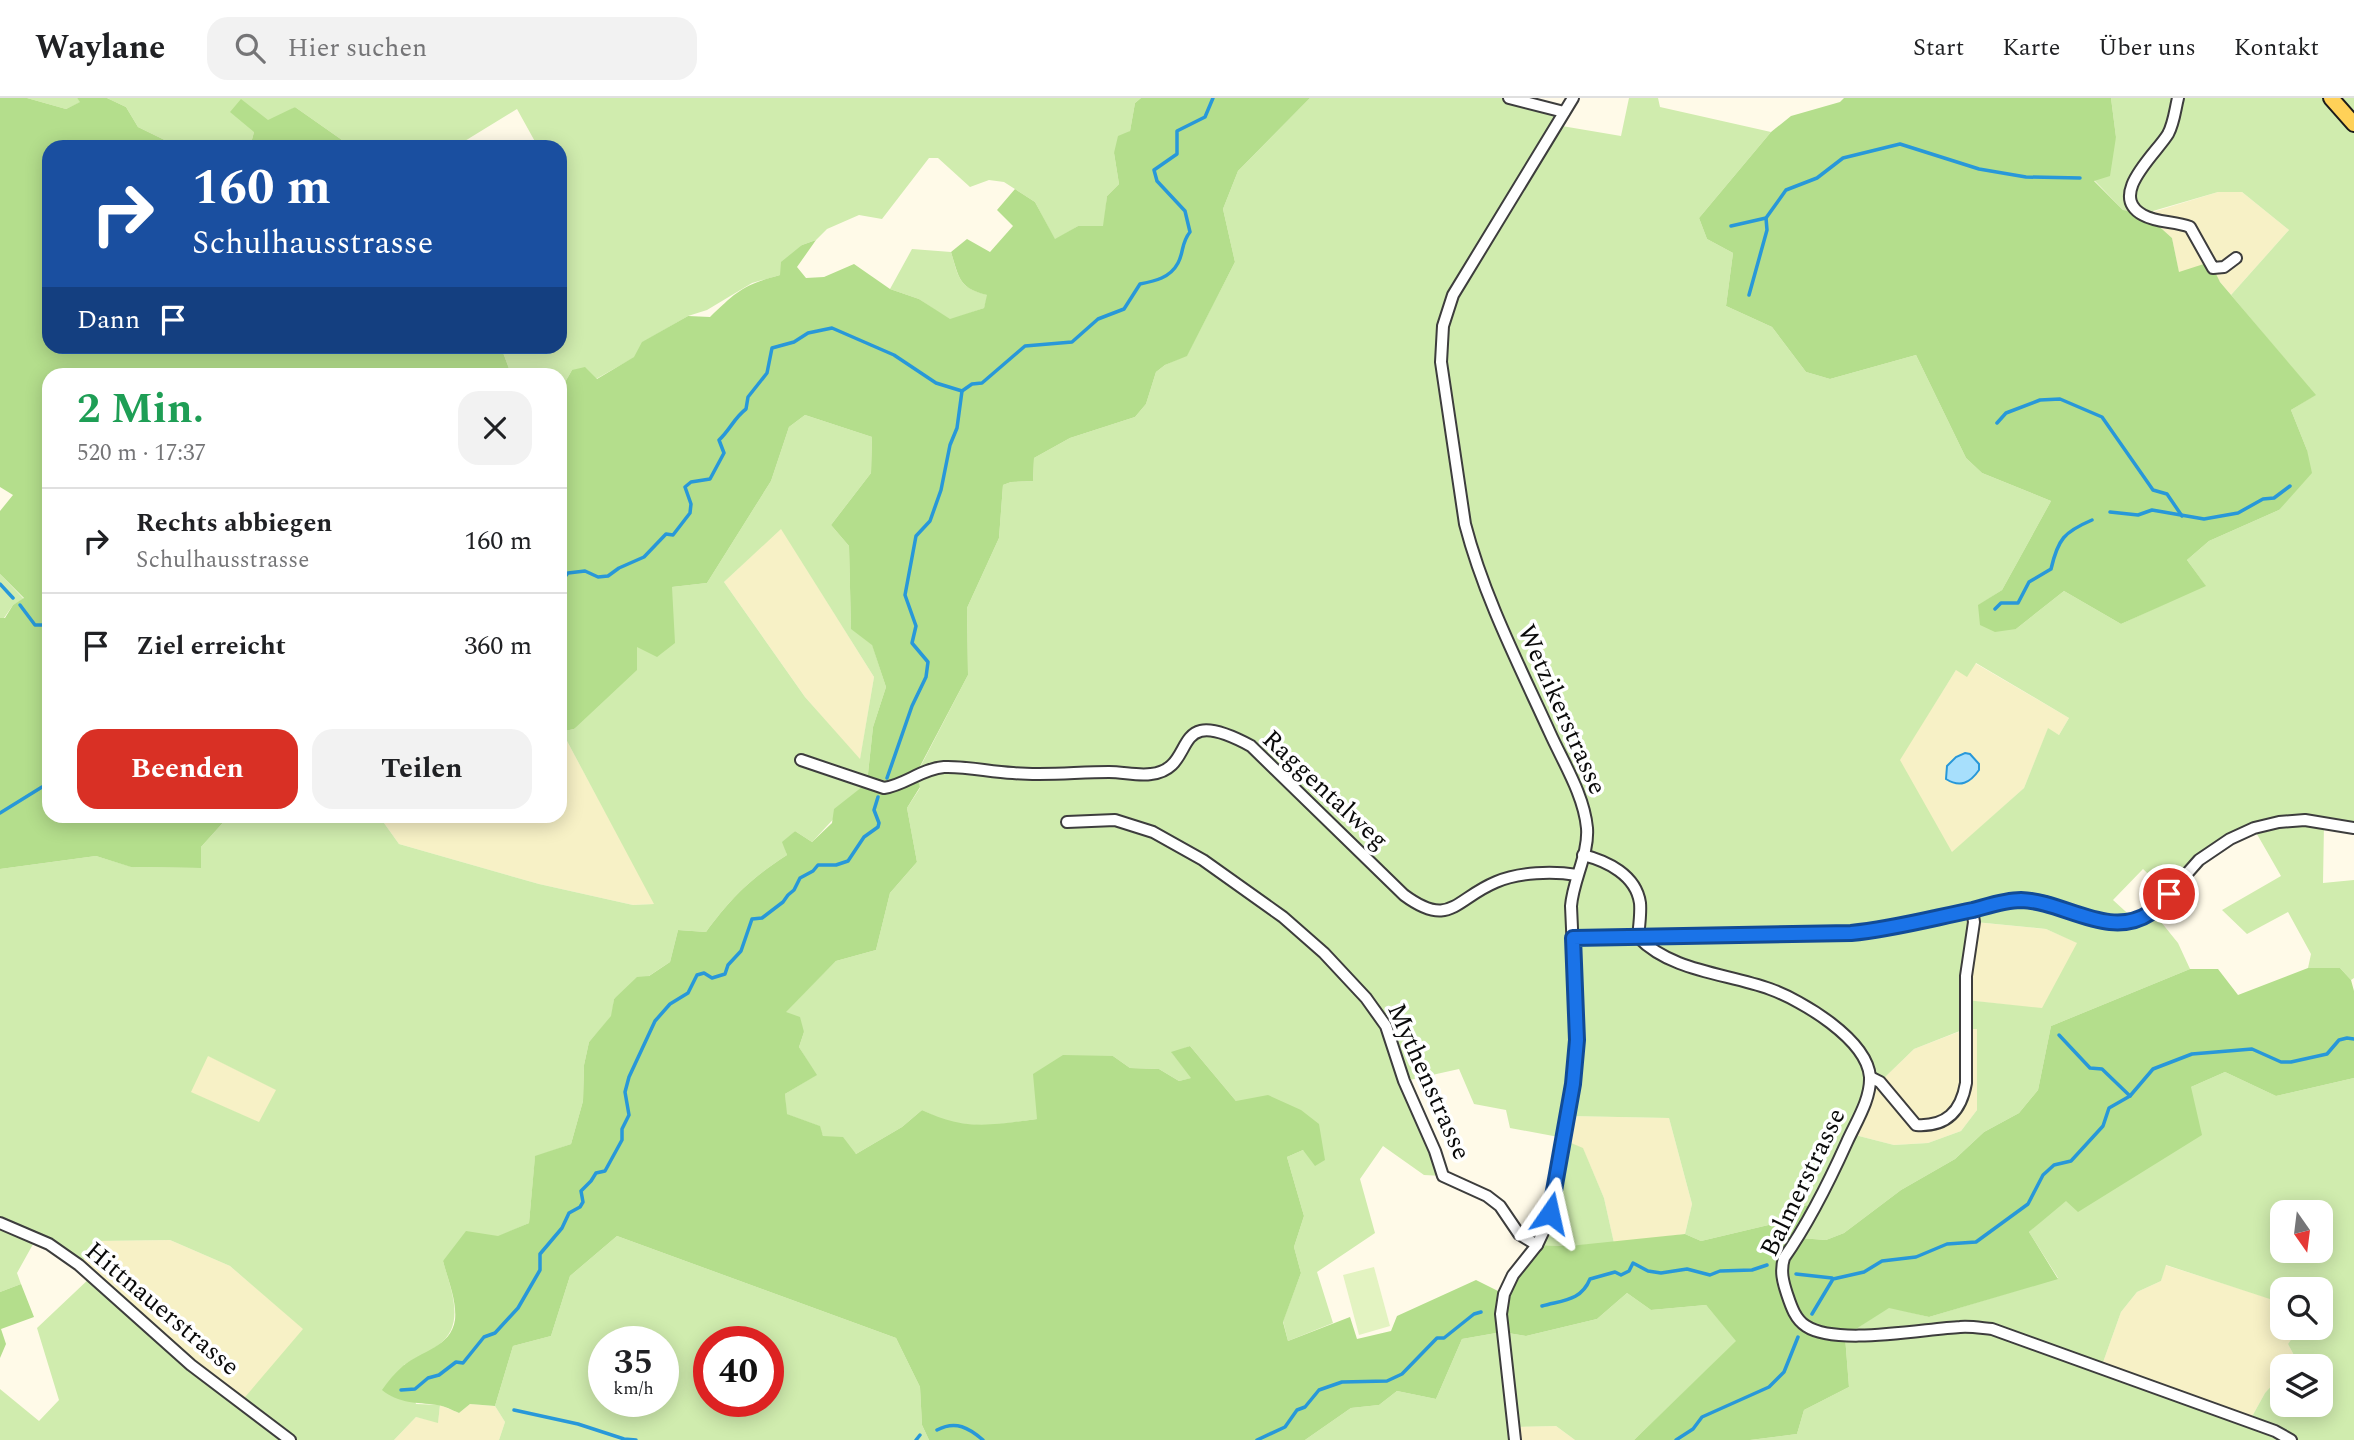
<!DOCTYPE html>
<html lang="de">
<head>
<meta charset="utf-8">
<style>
  :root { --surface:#fff; --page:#f2f2f2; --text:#202124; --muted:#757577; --line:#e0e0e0; --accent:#d93025 }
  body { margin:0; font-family:Spectral,serif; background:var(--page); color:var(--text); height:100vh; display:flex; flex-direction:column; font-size:26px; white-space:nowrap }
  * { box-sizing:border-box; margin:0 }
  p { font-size:23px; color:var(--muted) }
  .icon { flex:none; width:38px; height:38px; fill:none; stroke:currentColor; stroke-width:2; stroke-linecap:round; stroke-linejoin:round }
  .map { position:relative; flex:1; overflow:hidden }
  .details { position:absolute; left:42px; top:270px; width:525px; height:455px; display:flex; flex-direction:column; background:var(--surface); border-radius:21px; box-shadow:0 4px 18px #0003 }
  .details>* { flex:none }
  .banner { position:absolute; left:42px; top:42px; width:525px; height:214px; border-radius:21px; box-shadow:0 4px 18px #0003; background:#1a4fa0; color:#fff; overflow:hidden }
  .needle { width:46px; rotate:166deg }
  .fabs { position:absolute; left:2270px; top:1102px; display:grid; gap:14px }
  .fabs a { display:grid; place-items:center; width:63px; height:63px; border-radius:14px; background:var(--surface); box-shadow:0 4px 18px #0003; font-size:35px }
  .speed { position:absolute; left:588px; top:1228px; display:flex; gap:14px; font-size:35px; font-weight:700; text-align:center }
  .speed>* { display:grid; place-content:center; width:91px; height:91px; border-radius:50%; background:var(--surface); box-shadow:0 4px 18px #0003; line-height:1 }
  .speed small { font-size:18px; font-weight:400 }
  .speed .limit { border:10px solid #d22; background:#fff; color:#111 }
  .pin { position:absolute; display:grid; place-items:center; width:60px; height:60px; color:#fff; margin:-30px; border:4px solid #fff; border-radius:50%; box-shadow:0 2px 7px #0007 }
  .me { position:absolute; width:77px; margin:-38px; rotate:11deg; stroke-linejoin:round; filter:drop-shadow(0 0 5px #0008) }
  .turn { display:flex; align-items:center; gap:24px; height:147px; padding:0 35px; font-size:32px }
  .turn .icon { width:91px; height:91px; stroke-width:2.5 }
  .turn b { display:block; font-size:49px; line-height:60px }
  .then { display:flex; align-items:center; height:66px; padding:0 35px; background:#0003; gap:14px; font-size:26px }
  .round { display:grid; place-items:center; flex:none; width:74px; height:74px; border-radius:21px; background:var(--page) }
  .head { display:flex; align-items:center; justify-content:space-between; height:119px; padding:0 35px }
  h1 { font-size:42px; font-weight:700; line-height:52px; color:#1e9e55 }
  .primary-button { display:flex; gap:14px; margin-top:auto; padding:14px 35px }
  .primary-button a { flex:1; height:80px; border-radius:21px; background:var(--accent); color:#fff; font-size:28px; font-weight:700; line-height:80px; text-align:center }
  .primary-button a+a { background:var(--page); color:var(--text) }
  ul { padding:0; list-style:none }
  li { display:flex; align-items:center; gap:21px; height:105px; padding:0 35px; border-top:2px solid var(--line) }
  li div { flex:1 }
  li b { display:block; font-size:26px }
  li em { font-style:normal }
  header { display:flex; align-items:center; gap:42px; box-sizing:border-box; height:98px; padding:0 35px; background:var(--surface); border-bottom:2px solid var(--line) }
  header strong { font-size:33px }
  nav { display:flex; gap:38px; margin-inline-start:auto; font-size:24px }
  .search { width:490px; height:63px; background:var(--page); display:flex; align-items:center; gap:18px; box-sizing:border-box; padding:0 24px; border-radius:21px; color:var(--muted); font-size:26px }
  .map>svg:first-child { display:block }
</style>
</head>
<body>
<header>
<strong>Waylane</strong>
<div class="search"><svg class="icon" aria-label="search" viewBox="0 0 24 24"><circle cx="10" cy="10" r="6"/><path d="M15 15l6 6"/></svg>Hier suchen</div>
<nav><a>Start</a><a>Karte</a><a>Über uns</a><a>Kontakt</a></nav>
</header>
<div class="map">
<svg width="2354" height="1342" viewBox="0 0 2354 1342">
  <rect width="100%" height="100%" fill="#fffae8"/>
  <g fill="#f7f1c6">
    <polygon points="2218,94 2242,94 2289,132 2231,197 2216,179 2213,170 2179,175 2172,140 2152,122 2153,114"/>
    <polygon points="781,430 874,579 860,662 805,599 724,484"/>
    <polygon points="1975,565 2069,620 2059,637 2048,631 2024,690 1952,755 1899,662 1956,572"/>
    <polygon points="567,643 655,806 633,807 539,786 399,746 379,718 560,718 560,644"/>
    <polygon points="1974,824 2046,831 2078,845 2042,911 1965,902"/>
    <polygon points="1966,931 1977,931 1977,1012 1961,1033 1928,1045 1894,1047 1851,1036 1870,979 1880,984 1914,951"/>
    <polygon points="207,957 277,992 260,1025 190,994"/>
    <polygon points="1568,1018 1669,1020 1692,1106 1685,1136 1614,1145 1604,1100 1583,1051 1564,1042"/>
    <polygon points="170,1142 230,1168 304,1231 241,1305 79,1167 98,1143"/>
    <polygon points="2165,1167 2281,1204 2282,1230 2299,1230 2288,1246 2296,1261 2288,1269 2282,1269 2282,1276 2265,1295 2249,1324 2101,1270 2121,1214 2137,1194 2161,1183"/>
    <polygon points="470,1306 495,1308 505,1324 499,1342 394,1342 416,1319 438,1324 440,1307 459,1315"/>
    <polygon points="1556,1328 1575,1342 1515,1342 1514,1329"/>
  </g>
  <g fill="#d0ecae" fill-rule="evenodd">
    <polygon points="27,0 77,0 81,4 66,11"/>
    <polygon points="107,0 1141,0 1135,5 1130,33 1114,55 1119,86 1107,98 1104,128 1078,128 1055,142 1035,104 1004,84 989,82 970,89 938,60 929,60 882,121 859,117 827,131 816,142 802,147 780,177 752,185 707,212 688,218 643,244 635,259 596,281 572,272 560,293 560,276 511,276 501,249 560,248 560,49 538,49 517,11 455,49 352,49 295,9 254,34 250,49 179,49 138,29 126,9"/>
    <path d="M1310 0H1509L1564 14 1556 27 1621 38 1629 0H1658L1660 9 1771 34 1699 120 1707 141 1733 155 1726 208 1772 229 1806 274 1830 281 1916 257 1966 360 1982 375 2051 403 2002 492 1979 507 2016 531 2064 493 2121 526 2205 487 2187 462 2209 443 2279 412 2307 352 2291 312 2315 297 2231 197 2289 132 2242 94H2218L2153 113 2152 122 2138 114 2123 112 2094 82 2116 39 2111 0H2331L2337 7 2344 0H2354V730L2324 725 2323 785 2354 782V880L2351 882 2340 870H2308L2311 856 2288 814 2247 836 2222 812 2281 778 2254 731 2230 741 2169 796 2143 771 2113 802 2136 823 2153 814 2178 845 2190 871 2051 928 2038 992 2019 1015 1984 1034 1955 1061 1901 1092 1844 1135 1826 1142 1799 1140 1798 1109 1781 1124 1701 1143 1685 1136 1692 1106 1669 1020 1568 1018 1564 1040 1510 1030 1506 1012 1474 1006 1459 971 1405 983 1443 1078 1424 1077 1383 1048 1360 1081 1375 1135 1317 1174 1333 1225 1288 1243 1283 1223 1301 1175 1294 1149 1304 1118 1287 1059 1303 1052 1325 1062 1236 1003 1190 948 1172 955 1192 980 1179 983 1159 971 1130 970 1113 958 1037 1021 987 1028 946 1024 922 1012 902 1029 856 1056 823 1038 819 1028 786 1016 785 996 816 977 799 949 804 934 785 914 836 863 876 852 890 795 917 764 907 710 920 690 916 677 968 577 967 510 999 440 1003 387 1011 384 1033 383 1034 360 1070 340 1135 319 1146 306 1156 274 1165 267 1187 257 1235 164 1223 111 1238 73ZM1976 565 2069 620 2059 637 2048 630 2024 690 1952 754 1900 662 1956 572 1967 579ZM1975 824 2046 831 2077 845 2042 910 1966 902ZM1965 931H1977V1012L1961 1033 1928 1045 1894 1047 1851 1036 1870 980 1880 984 1914 951Z"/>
    <path d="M912 151 951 154C959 181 959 190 988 197L984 210 950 222 919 201 890 191Z"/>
    <path d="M805 317 872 339 871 375 831 427 849 448 851 530 872 546 886 589 873 629 867 685 812 744 795 733 783 744 787 757C749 782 733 798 706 834L678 832 670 864 614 901 612 918 589 944 584 967 583 1003 571 1046 535 1059 529 1125 443 1163C451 1192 467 1228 437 1248 427 1256 414 1260 404 1267L416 1306 440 1307 438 1325 416 1319 394 1342H0V1291L39 1323 59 1302 37 1230 92 1178 240 1305 303 1231 230 1168 170 1142 99 1143 79 1167 37 1139 17 1175 21 1186 0 1194V771L96 758 132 769 201 770V749L229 718H379L399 746 539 786 633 807 654 806 567 643 560 644V634L574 631 637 549 672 489 707 485 771 383 789 329ZM781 431 874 579 860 661 805 599 724 484ZM208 958 276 992 259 1024 191 994Z"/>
    <polygon points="0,476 24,501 13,507 4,520 0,520"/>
    <path d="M2225 974 2276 998 2354 980V1342H1750L1797 1336 1804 1312 1849 1289 1845 1238 1889 1209 1929 1219 2058 1180 2029 1134 2191 989ZM2282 1115H2320V1153H2282ZM2166 1167 2282 1205V1192H2320V1230H2299L2288 1246 2296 1261 2288 1269H2320V1307H2282V1276L2265 1295 2249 1324 2101 1270 2121 1214 2137 1194 2161 1183Z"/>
    <polygon points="1564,1042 1583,1050 1604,1100 1614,1145 1569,1148 1537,1147"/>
    <path d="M617 1138 896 1240 920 1289 922 1327 929 1342H499L505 1324 495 1308 513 1248 551 1238 570 1178ZM604 1244H663V1304H604ZM709 1244H768V1304H709Z"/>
    <polygon points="1627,1195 1651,1212 1706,1207 1737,1243 1634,1342 1575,1342 1556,1328 1514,1329 1515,1342 1305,1342 1351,1310 1379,1307 1397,1293 1436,1301 1462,1241 1502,1234 1526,1238 1597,1221"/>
  </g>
  <g fill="#b4de8c">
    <polygon points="0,0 27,0 66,11 80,4 77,0 107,0 126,9 138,29 179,49 49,49 49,248 501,249 511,276 49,276 49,718 229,718 201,749 201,770 131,769 96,758 0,771 0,520 5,520 13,507 24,500 0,476 0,413 13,397 0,389"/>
    <path d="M1141 0H1310L1238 73 1223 111 1235 164 1187 258 1165 267 1156 274 1146 306 1135 319 1070 340 1034 360 1033 383 1011 384 1003 387 999 440 967 510 968 577 916 676 920 689 907 710 917 764 890 795 876 852 836 863 786 914 800 919 804 934 799 949 817 977 785 996 787 1016 820 1028 823 1038 843 1039 856 1056 902 1029 922 1012C965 1033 992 1027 1037 1021L1033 976 1063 957 1113 958 1130 970 1159 971 1179 983 1191 980 1171 954 1190 948 1236 1003 1268 997 1301 1012 1319 1026 1325 1062 1315 1068 1303 1052 1287 1059 1304 1118 1294 1149 1301 1175 1283 1224 1288 1243 1350 1219 1357 1241 1391 1233 1397 1218 1476 1182 1504 1196 1537 1147 1569 1148 1685 1136 1701 1143 1781 1124 1798 1109 1818 1106 1799 1140 1826 1142 1844 1135 1901 1092 1955 1061 1984 1034 2019 1015 2038 992 2051 928 2190 871H2218L2238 897 2308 870H2340L2351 882 2354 893V980L2276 998 2225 974 2191 989 2202 1037 2078 1114 2066 1103 2029 1134 2058 1181 1929 1219 1889 1210 1845 1238 1849 1289 1804 1312 1797 1336 1750 1342H1634L1736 1243 1706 1207 1651 1212 1627 1195 1597 1221 1526 1238 1502 1234 1462 1241 1436 1301 1397 1293 1379 1307 1351 1310 1305 1342H929L922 1327 920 1289 896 1240 617 1138 570 1178 551 1238 513 1248 495 1308 470 1306 459 1315C452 1312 445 1308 437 1307 416 1304 399 1306 382 1292 388 1283 395 1275 403 1268 421 1253 451 1249 455 1222 457 1203 448 1182 443 1163L466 1133 498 1138 529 1125 535 1058 571 1046 583 1003 584 967 589 944 611 918 614 901 637 879 649 878 670 864 678 832 706 834C733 798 749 782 787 757L782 744 795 733 812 744 832 725 834 711 867 685 873 629 886 589 872 547 851 531 849 448 831 427 871 375 872 339 805 317 789 329 771 383 707 485 672 489 675 545 657 559 637 549V572L574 631 560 634V293L572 272 585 269 597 281 634 259 642 244 688 218 710 219C737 193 743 187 780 177L781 164 802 147 816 142 797 169 806 180 824 179 854 166 890 191 919 201 950 221 984 210 987 197C959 190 959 180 951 154L967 141 990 154 1013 128 997 112 1015 91 1035 104 1055 141 1078 128H1103L1107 98 1119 86 1114 55 1118 38 1130 33 1135 5Z"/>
    <polygon points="1844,0 2111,0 2116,39 2110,78 2094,83 2123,112 2138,114 2152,122 2172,140 2179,174 2210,164 2220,184 2316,297 2291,312 2307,352 2312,375 2279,412 2209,443 2187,462 2206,488 2121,526 2064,493 2016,531 1995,534 1980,527 1978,507 2002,492 2051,403 1982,375 1966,360 1916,257 1830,281 1806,274 1772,229 1726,208 1733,155 1707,141 1699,120 1771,34 1791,18 1840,4"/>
    <polygon points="241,1 268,22 295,9 352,49 250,49 254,34 230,14"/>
    <polygon points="21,1186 34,1219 1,1231 6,1246 0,1260 0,1194"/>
  </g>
  <polygon fill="#e3f3c1" points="1374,1169 1390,1228 1359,1237 1343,1177"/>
  <path fill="#a7dffc" stroke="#2898d9" stroke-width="2" d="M1965 655 1970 656 1979 666V672C1970 685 1960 690 1946 681L1947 668 1956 659Z"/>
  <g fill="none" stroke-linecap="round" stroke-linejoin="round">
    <g stroke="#2898d9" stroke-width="3.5">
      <polyline points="1731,128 1766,120 1786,92 1817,80 1843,60 1900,46 1979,71 2026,79 2080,80"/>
      <polyline points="1749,197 1767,132 1766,120"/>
      <polyline points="1997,325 2006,315 2040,302 2060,301 2102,319 2153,392 2167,396 2182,418"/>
      <polyline points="2110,414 2138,417 2152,412 2204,421 2238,415 2263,401 2274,400 2290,388"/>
      <path d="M560 485 568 475 585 473 598 479 608 478 619 470 644 459 666 436 673 437 690 415 691 406 685 389 691 384 710 381 724 355 719 342C730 332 734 320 746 311L748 299 767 275 772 250 794 244 808 235 832 230 894 257 936 285 962 293 972 286 982 285 1025 248 1072 244 1098 221 1124 211 1140 186C1155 183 1170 180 1178 165 1184 154 1181 145 1190 134L1185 113 1157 83 1154 72 1177 56V33L1205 19 1213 0"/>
      <polyline points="0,486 13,500"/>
      <polyline points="20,507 35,527 49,527"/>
      <path d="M1995 511 2001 505H2018L2029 484 2051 471C2058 441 2064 434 2092 422"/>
      <polyline points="887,680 912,608 926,579 928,564 912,545 916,528 905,497 916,438 930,423 941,392 950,347 957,330 962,293"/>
      <polyline points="0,715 42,689 49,690"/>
      <polyline points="2059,937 2090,970 2102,971 2130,998"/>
      <polyline points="1796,1176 1832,1180"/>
      <path d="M1542 1208C1563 1202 1581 1203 1590 1181L1615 1174 1621 1177 1629 1173 1633 1165 1648 1173 1661 1175 1687 1171 1710 1177 1720 1173 1752 1172 1767 1167"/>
      <polyline points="1812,1216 1833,1181 1864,1174 1882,1163 1916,1159 1947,1146 1976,1144 2028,1106 2043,1077 2054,1067 2071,1063 2103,1028 2109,1010 2130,998 2153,971 2192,956 2252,951 2281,964 2291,964 2327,956 2339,942 2347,940 2354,941"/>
      <polyline points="401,1292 415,1291 428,1280 439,1277 456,1264 463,1265 484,1239 495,1235 518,1210 540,1172 540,1156 562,1130 569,1115 580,1109 583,1104 581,1093 591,1083 596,1075 605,1073 622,1042 622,1031 629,1017 625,994 629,979 655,923 670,906 688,895 697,877 704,875 712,880 725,876 728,867 741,853 752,821 762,820 783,804 788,797 794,792 800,780 813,773 818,767 836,767 848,763 864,739 878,729 879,725 874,712 878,699"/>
      <polyline points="514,1312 578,1326 624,1341 636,1342"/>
      <path d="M937 1332C956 1322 969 1330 983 1342"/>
      <polyline points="916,1342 920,1337"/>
      <polyline points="1257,1342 1285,1329 1297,1312 1305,1309 1319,1292 1342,1284 1387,1283 1402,1276 1437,1240 1444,1240 1474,1216 1481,1214"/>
      <polyline points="1676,1342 1693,1331 1702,1319 1769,1289 1784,1274 1798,1239"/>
    </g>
    <g stroke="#3d3d3d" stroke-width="14">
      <g id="minor">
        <polyline points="1509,0 1564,14"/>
        <path d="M2178 0C2175 12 2174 25 2168 36 2156 56 2107 97 2143 117 2157 125 2175 123 2190 129L2213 170 2224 169 2236 160"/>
        <path d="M801 662 884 690C905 687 921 671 944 669 966 668 990 674 1013 675 1045 678 1077 674 1109 674 1123 674 1138 678 1151 676 1200 671 1166 602 1251 648L1404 797C1450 831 1455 801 1496 784 1519 774 1553 773 1577 777"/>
        <polyline points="1067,724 1115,722 1153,734 1203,762 1283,819 1324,855 1366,900 1386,928 1404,983 1435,1053 1443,1078 1487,1098 1500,1108 1519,1136 1537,1147"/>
        <path d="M1583 757C1607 763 1636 777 1640 805 1641 816 1639 829 1638 839 1672 874 1726 875 1770 891 1801 902 1867 941 1870 979 1871 1001 1856 1024 1847 1044 1829 1084 1810 1123 1784 1160 1780 1173 1783 1184 1787 1196 1791 1208 1795 1221 1806 1228 1836 1248 1922 1231 1960 1229 1970 1228 1981 1230 1992 1231L2275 1333 2291 1342"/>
        <polyline points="1573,840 1851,835 1879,832 2018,802 2045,804 2102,824 2136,823 2153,814 2199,762 2230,741 2254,730 2279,724 2305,722 2354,730"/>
        <path d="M1870 979 1880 984 1916 1027C1946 1029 1961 1014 1966 985V878L1974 824 1972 812"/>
        <polyline points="0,1125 49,1146 79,1167 191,1267 290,1342"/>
        <path d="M1515 1342 1501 1216 1504 1196 1513 1177 1537 1147 1545 1130 1564 1042 1573 986 1577 942 1571 808C1573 782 1589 756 1587 730 1584 697 1563 664 1550 635 1519 567 1484 499 1465 426L1441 264 1443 228 1453 197 1573 0"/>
      </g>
    </g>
    <g stroke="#1b1b1b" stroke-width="18">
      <polyline id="major" points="2331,0 2354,26"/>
    </g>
    <use href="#minor" stroke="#fff" stroke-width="10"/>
    <use href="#major" stroke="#ffd158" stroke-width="14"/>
  </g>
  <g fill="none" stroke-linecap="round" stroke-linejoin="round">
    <g stroke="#114b97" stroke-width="18">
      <path id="route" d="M1550 1115 1573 986 1577 942 1573 840 1851 835C1893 831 1933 820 1973 812 1988 808 2005 802 2021 802 2064 803 2109 842 2150 815 2157 811 2163 803 2169 796"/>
    </g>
    <use href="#route" stroke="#1a73e8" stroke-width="12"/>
  </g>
  <g text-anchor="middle" stroke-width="7" stroke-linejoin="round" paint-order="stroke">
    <g font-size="26" fill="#0a0a0a" stroke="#fff">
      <text transform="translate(1563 611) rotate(66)" y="9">Wetzikerstrasse</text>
      <text transform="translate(1326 691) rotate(43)" y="9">Raggentalweg</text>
      <text transform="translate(1430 983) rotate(66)" y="9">Mythenstrasse</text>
      <text transform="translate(1802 1084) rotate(-64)" y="9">Balmerstrasse</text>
      <text transform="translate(163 1210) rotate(40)" y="9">Hittnauerstrasse</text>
    </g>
  </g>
</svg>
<div class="fabs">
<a><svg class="needle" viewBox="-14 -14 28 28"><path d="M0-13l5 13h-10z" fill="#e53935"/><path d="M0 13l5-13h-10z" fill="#757577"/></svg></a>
<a><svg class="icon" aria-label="search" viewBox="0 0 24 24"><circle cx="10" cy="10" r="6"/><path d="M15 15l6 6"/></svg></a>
<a><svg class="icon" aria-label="layers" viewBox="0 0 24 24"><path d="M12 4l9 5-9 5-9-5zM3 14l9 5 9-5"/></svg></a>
</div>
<div class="speed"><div>35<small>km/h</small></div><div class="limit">40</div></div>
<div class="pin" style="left:2169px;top:796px;background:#d93025"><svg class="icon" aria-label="arrive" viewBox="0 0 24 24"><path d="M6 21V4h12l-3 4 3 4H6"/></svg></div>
<svg class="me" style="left:1550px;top:1115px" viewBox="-20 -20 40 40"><path d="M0-17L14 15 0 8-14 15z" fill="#1a73e8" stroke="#fff" stroke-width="4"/></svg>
<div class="banner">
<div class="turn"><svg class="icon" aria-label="right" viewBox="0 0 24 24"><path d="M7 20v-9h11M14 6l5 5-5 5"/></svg><div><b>160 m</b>Schulhausstrasse</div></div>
<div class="then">Dann<svg class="icon" aria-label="arrive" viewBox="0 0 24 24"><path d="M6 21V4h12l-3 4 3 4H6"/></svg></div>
</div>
<section class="details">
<div class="head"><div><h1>2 Min.</h1><p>520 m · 17:37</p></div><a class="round"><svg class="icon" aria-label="close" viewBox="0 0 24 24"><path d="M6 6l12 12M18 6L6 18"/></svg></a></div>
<ul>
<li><svg class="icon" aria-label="right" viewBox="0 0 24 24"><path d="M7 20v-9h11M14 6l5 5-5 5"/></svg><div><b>Rechts abbiegen</b><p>Schulhausstrasse</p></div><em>160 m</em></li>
<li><svg class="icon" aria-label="arrive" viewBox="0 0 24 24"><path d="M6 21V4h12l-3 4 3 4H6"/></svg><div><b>Ziel erreicht</b></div><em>360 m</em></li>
</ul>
<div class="primary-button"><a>Beenden</a><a>Teilen</a></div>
</section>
</div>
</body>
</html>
